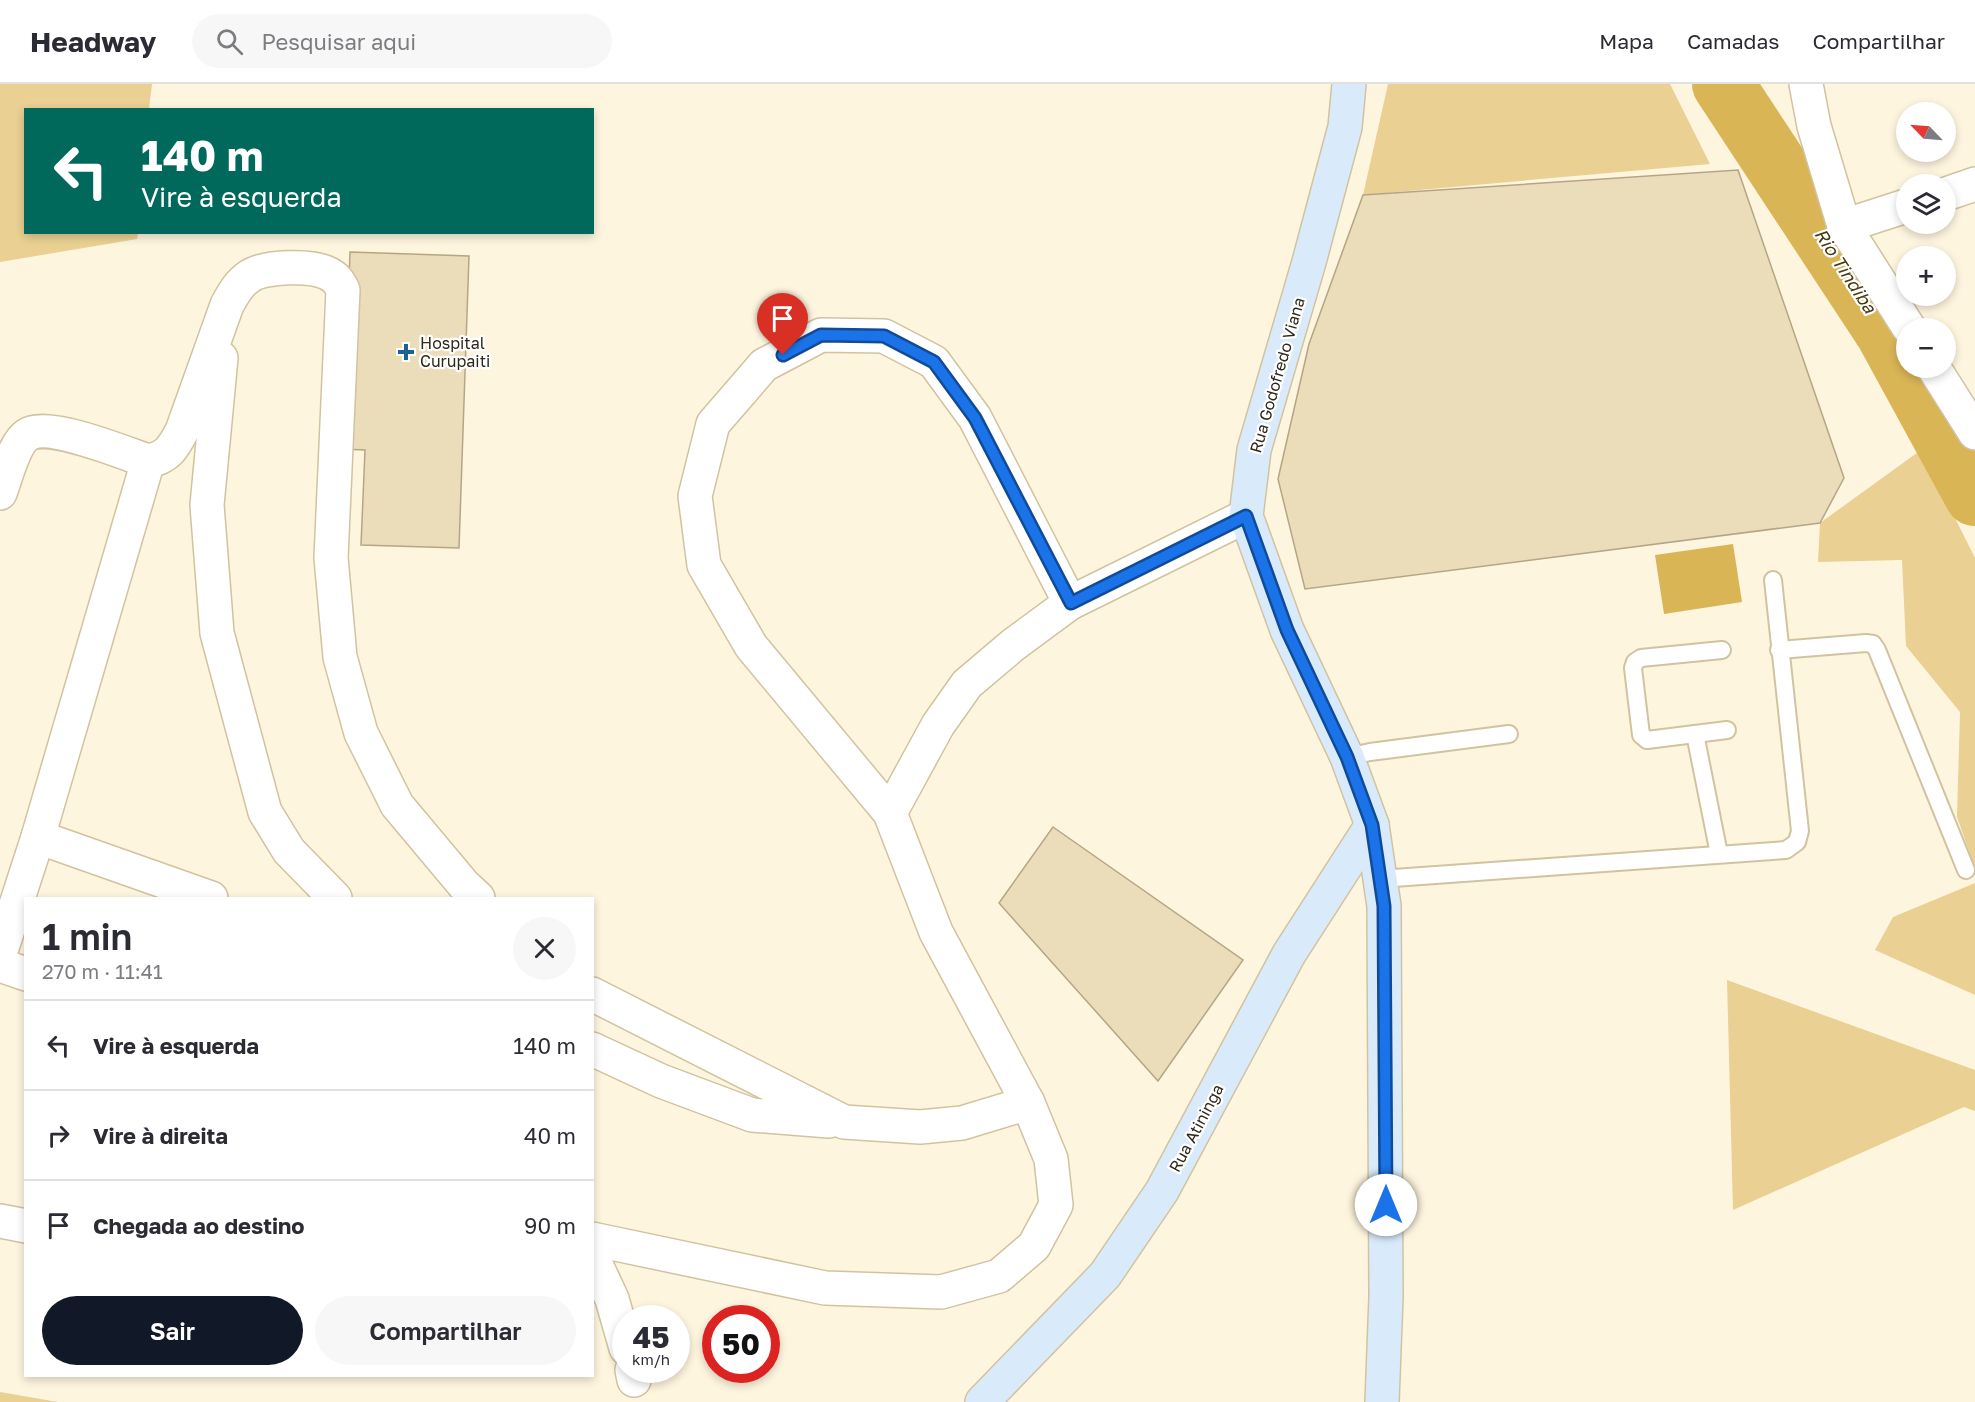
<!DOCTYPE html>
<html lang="pt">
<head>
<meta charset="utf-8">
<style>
  :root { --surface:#fff; --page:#f7f7f7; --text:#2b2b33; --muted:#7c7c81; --line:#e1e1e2; --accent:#111827 }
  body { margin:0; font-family:"Golos Text",sans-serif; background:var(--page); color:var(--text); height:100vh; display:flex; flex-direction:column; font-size:22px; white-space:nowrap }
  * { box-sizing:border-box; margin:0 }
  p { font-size:20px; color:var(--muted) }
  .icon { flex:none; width:33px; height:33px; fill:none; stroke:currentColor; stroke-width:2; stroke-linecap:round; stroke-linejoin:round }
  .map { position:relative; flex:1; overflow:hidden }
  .sheet { position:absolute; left:24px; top:813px; width:570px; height:480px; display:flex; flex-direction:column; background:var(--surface); border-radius:0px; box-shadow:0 3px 9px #0003 }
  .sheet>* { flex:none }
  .hud { position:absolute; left:24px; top:24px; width:570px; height:126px; border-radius:0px; box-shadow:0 3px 9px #0003; background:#00695c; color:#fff; overflow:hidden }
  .needle { width:39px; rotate:295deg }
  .controls { position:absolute; left:1896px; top:18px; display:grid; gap:12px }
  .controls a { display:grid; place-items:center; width:60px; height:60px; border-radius:50%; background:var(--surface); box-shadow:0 3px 9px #0003; font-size:30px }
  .speed { position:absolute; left:612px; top:1221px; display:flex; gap:12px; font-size:30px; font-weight:700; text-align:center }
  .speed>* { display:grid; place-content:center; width:78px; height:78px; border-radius:50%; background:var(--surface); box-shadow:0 3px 9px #0003; line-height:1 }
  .speed small { font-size:15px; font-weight:400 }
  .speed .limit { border:9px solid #d22; background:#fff; color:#111 }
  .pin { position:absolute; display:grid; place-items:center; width:51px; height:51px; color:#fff; margin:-62px -26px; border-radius:50% 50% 50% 0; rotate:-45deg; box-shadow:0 0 6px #0007 }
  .pin .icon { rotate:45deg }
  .me { position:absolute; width:66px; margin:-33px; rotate:0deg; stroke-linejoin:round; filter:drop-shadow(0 0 4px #0008) }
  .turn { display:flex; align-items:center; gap:21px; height:126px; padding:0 18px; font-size:27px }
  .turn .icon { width:78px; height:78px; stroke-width:2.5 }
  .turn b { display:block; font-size:42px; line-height:51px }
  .round { display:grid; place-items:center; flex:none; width:63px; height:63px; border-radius:32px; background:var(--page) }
  .headline { display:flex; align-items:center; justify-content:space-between; height:102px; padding:0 18px }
  h1 { font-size:36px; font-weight:600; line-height:45px }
  .cta { display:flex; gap:12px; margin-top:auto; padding:12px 18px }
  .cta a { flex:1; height:69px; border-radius:36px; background:var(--accent); color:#fff; font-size:24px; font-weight:600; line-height:69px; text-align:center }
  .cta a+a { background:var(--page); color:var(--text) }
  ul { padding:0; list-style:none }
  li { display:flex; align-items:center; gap:18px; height:90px; padding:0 18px; border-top:2px solid var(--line) }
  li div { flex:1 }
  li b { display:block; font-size:22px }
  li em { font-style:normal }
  header { display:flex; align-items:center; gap:36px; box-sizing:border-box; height:84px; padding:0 30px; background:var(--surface); border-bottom:2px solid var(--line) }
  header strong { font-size:28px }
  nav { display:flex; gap:33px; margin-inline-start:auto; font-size:21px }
  .search { width:420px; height:54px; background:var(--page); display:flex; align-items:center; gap:15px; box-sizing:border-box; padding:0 21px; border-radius:33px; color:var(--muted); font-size:22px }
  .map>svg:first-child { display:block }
</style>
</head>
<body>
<header>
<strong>Headway</strong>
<div class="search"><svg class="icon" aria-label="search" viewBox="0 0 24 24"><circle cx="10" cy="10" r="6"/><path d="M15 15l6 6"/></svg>Pesquisar aqui</div>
<nav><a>Mapa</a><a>Camadas</a><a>Compartilhar</a></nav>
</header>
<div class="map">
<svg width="1975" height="1318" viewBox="0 0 1975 1318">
  <rect width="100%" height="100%" fill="#fef5df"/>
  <g fill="#ead092">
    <polygon points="0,0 152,0 149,25 26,26 26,148 138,149 137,155 0,178"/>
    <polygon points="1388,0 1670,0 1710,80 1363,111"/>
    <polygon points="1921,366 1975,474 1975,784 1957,733 1960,628 1906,562 1902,476 1818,478 1820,439"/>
    <polygon points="1975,799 1975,911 1875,866 1893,833"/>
    <polygon points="1727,896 1975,986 1975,1027 1964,1023 1733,1126"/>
    <polygon points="0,1308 58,1318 0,1318"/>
  </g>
  <polygon fill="#d9b556" points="1733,460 1742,518 1664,530 1655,471"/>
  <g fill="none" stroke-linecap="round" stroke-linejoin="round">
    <polyline stroke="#d9b556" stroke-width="62" points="1723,0 1886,248 1975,411"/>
  </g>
  <g fill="#ecddba" stroke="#b4a684" stroke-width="1.5">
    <polygon points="1738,86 1844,394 1820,439 1305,505 1278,395 1309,260 1363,111"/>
    <polygon points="350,168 469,172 459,464 361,461 365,366 343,365"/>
    <polygon points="1053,743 1243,876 1158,997 999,819"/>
  </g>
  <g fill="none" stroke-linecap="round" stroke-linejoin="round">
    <g stroke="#d1c3a0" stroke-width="20">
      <g id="lane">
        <polyline points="1779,566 1866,559 1873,560 1877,566 1966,786"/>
        <polyline points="1695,650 1727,646"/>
        <polyline points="1347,673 1370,668 1509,650"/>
        <polyline points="1719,770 1695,650 1647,656 1641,651 1633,584 1635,578 1641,574 1722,566"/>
        <polyline points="1380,795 1786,766 1797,758 1800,747 1773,496"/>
      </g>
    </g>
    <g stroke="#d1c3a0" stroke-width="36">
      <g id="street">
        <polyline points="1806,0 1814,42 1844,142 1909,244"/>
        <polyline points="1946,110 1975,100"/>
        <polyline points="1844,142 1906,122"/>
        <polyline points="221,274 207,421 217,549 265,728 289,767 335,814"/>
        <polyline points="1934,284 1975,349"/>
        <path d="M0 409C6 393 14 360 27 351 47 337 124 369 148 377 167 374 173 364 182 347L227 221C233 210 239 199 250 192 265 182 311 181 327 189 336 193 339 198 343 206L331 474 340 573 361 649 397 721 464 801 478 814"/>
        <polyline points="890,729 938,641 967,600 1013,561 1070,519"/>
        <polyline points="38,753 211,814"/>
        <polyline points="0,870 38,753 148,377"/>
        <polyline points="0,881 26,890"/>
        <polyline points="592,910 844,1038 920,1043 962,1039 1028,1019"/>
        <polyline points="592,965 661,997 752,1031 829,1037"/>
        <polyline points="0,1137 26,1142"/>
        <polyline points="592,1155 825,1204 941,1208 999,1192 1034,1162 1056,1121 1051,1075 1028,1019 936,848 890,729 751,562 704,481 695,412 713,340 764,281 821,251 884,252 934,278 975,334 1070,519 1246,432"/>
        <polyline points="592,1172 612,1215 626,1264"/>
        <polyline points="632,1286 634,1296"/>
      </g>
    </g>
    <g stroke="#d1c3a0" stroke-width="36">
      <g id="secondary">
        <polyline points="1349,0 1345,43 1309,178 1254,366 1246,432 1287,546 1347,673 1372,741 1384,822 1386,1213 1382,1318"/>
        <polyline points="982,1318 1105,1191 1162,1107 1289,870 1372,741"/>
      </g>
    </g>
    <use href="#lane" stroke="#fff" stroke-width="16"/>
    <use href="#street" stroke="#fff" stroke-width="33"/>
    <use href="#secondary" stroke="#d9ebfb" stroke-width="33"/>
  </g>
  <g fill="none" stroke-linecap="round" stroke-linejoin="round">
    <g stroke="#114b97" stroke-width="15">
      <polyline id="route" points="783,271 821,251 884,252 934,278 975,334 1071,519 1246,432 1287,546 1347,673 1372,741 1384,822 1386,1121"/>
    </g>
    <use href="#route" stroke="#1a73e8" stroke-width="10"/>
  </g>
  <path fill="#1c6297" stroke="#fff" stroke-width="2" d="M403 259h6v6h6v6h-6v6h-6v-6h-6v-6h6z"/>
  <g text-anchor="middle" stroke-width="4.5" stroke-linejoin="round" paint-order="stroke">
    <g font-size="16" fill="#2d281a" stroke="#fff" text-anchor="start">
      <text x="420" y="265">Hospital<tspan x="420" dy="18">Curupaiti</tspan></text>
    </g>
    <g font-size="16" fill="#2d281a" stroke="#fff">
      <text transform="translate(1277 291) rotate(-74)" y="6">Rua Godofredo Viana</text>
      <text transform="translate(1196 1044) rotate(-62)" y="6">Rua Atininga</text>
    </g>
    <g font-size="18" font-style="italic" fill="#493a11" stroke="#fff">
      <text transform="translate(1845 187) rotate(57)" y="6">Rio Tindiba</text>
    </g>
  </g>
</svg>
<div class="controls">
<a><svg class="needle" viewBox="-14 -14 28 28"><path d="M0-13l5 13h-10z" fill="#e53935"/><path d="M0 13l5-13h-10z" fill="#7c7c81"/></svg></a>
<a><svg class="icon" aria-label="layers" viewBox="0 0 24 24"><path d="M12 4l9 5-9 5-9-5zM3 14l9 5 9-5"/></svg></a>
<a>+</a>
<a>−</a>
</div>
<div class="speed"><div>45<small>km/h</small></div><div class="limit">50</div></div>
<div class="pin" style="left:783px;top:271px;background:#d93025"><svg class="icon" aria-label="arrive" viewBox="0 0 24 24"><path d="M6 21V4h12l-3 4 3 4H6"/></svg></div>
<svg class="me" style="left:1386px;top:1121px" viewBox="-20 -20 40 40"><circle r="19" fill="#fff"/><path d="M0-13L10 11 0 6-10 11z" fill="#1a73e8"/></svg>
<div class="hud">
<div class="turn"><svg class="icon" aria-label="left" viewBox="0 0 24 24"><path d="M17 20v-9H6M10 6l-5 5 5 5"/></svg><div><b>140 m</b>Vire à esquerda</div></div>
</div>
<section class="sheet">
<div class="headline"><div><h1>1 min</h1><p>270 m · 11:41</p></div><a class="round"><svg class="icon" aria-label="close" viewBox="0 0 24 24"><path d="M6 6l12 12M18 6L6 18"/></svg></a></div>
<ul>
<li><svg class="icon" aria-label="left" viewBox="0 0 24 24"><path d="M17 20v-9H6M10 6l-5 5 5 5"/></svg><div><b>Vire à esquerda</b></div><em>140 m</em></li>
<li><svg class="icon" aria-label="right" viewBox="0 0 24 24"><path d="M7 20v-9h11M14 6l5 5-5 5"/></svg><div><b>Vire à direita</b></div><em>40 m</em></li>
<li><svg class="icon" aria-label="arrive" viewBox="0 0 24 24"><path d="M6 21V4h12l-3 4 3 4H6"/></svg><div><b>Chegada ao destino</b></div><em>90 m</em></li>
</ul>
<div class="cta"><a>Sair</a><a>Compartilhar</a></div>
</section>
</div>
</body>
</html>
